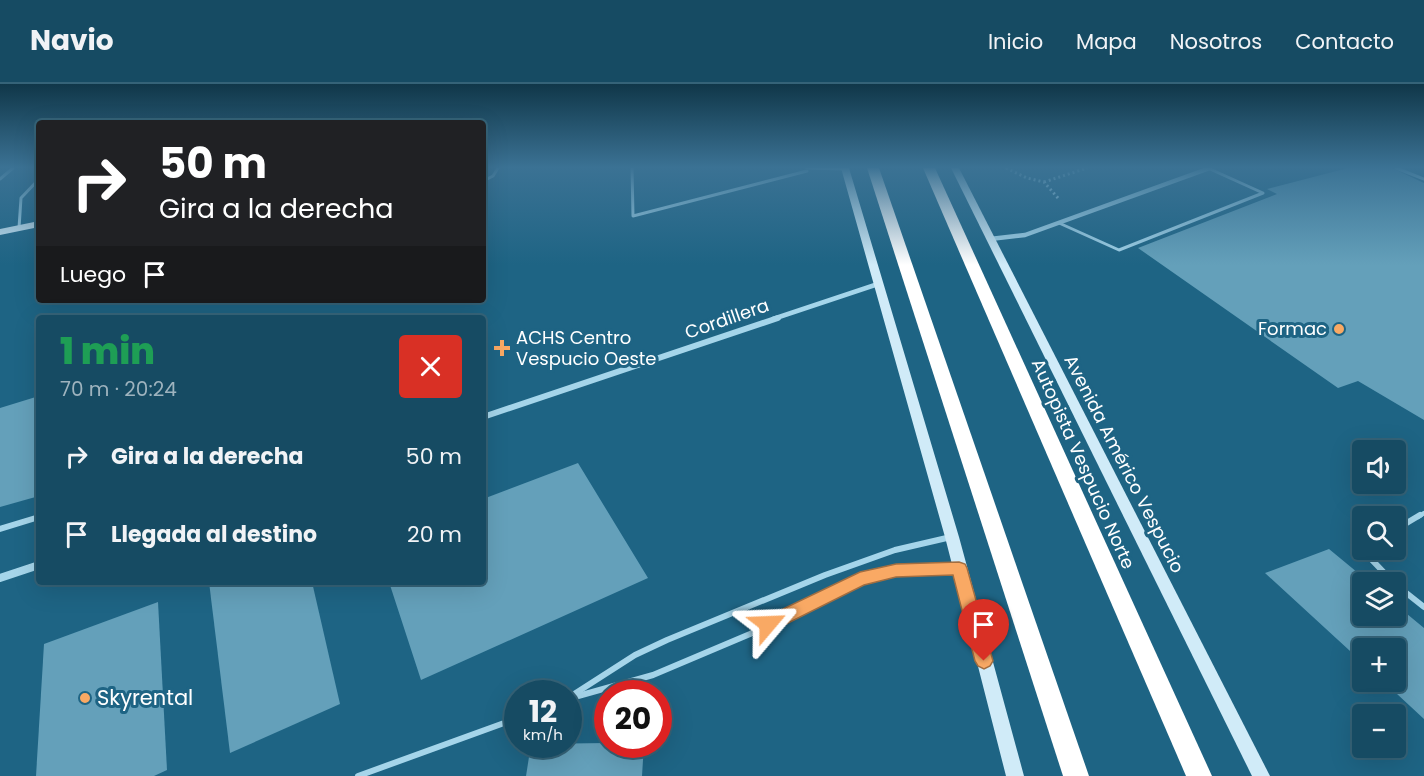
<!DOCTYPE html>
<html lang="es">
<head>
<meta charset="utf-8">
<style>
  :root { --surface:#164b63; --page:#23556c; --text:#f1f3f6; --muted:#9eb3be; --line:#356378 }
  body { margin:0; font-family:Poppins,sans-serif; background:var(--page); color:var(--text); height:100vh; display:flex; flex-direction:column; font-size:22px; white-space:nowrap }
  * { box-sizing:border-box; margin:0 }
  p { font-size:20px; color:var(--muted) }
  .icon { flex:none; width:33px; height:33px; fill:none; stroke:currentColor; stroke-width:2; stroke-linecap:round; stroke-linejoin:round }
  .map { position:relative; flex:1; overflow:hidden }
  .drawer { position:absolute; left:36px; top:231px; width:450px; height:270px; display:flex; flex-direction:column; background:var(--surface); border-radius:6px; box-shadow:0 6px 24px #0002,0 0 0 2px var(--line) }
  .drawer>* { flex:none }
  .hud { position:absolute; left:36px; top:36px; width:450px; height:183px; border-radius:6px; box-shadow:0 6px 24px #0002,0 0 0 2px var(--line); background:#202124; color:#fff; overflow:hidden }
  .controls { position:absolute; left:1352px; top:356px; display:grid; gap:12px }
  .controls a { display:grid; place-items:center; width:54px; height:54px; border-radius:6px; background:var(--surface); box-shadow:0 6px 24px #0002,0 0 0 2px var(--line); font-size:30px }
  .speed { position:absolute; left:504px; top:596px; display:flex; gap:12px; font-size:30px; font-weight:700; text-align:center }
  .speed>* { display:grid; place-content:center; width:78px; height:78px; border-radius:50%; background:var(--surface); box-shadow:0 6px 24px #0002,0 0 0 2px var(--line); line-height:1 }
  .speed small { font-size:15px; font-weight:400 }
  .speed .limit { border:9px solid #d22; background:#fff; color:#111 }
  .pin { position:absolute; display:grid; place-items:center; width:51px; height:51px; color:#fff; margin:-62px -26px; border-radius:50% 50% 50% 0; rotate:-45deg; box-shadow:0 0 6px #0007 }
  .pin .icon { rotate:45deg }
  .me { position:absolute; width:66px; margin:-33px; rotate:64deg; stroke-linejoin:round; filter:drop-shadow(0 0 4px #0008) }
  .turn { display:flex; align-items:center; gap:21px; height:126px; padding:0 24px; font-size:27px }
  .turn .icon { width:78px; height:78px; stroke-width:2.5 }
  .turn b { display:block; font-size:42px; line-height:51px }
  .then { display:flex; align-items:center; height:57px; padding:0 24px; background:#0003; gap:12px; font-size:22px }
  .round { display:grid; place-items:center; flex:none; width:63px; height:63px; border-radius:6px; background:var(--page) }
  .head { display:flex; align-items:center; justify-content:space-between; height:102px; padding:0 24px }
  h1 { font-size:36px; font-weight:800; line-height:45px; color:#1e9e55 }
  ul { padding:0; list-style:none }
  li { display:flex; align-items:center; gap:18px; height:78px; padding:0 24px }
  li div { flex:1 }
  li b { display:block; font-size:22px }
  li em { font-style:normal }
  header { display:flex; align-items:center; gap:36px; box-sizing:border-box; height:84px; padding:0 30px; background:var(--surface); border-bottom:2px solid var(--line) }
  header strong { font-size:28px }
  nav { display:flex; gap:33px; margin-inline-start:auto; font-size:21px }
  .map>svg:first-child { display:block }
</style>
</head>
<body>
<header>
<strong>Navio</strong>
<nav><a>Inicio</a><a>Mapa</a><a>Nosotros</a><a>Contacto</a></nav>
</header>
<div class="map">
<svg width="1424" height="692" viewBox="0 0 1424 692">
  <rect width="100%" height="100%" fill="#1e6484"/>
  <g fill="#64a0ba">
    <polygon points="1348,84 1392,84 1424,99 1424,336 1358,297 1338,304 1138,164 1277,110 1267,105"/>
    <polygon points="39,312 39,412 0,423 0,324"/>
    <polygon points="578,379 648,494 421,596 389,498 483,498 483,415"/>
    <polygon points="1329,465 1369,498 1362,498 1362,531 1395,531 1395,520 1424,544 1424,635 1383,597 1395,597 1395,564 1362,564 1362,578 1265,489"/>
    <polygon points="209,498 312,498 340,620 230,669"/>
    <polygon points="158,518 167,686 154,692 36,692 44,560"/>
    <polygon points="608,659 644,660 642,692 526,692 531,660"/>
  </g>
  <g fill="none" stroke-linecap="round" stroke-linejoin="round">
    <g stroke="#a5d5ea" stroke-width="3" stroke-dasharray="2 3" stroke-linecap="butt">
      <polyline points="1006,84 1027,94 1044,98 1058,114"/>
      <polyline points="1044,98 1087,84"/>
    </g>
    <g stroke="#a5d5ea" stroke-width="3">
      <polyline points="632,84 633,132 807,87"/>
      <polyline points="807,84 845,85"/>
      <polyline points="1396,84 1424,95"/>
      <polyline points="0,95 13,84"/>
      <polyline points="483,97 493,92 498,84"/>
      <polyline points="1059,139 1119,166 1263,109 1210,85"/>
      <polyline points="19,144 21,114 39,95"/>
    </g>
    <polyline stroke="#a5d5ea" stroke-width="4.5" points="1418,433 1424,429"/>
    <g stroke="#a5d5ea" stroke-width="6">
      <polyline points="0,445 39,433"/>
      <polyline points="1395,446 1420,431"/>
      <polyline points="1374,465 1372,476 1393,498"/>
      <polyline points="1395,500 1424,523"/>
      <polyline points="568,614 635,571 667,556 825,491 895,466 951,453"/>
      <polyline points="571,614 653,591 750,550 860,495 896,486 957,484"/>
      <polyline points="358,692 518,634"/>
    </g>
    <g stroke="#a5d5ea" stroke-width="4.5">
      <polyline points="990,155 1025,151 1210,84"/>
      <polyline points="773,235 878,200"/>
    </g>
    <polyline stroke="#a5d5ea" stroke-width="6" points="483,333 778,234"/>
    <polyline stroke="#a5d5ea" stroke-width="8" points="0,494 39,481"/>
    <g fill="#d0ebf8" fill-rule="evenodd">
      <polygon points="841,84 849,84 959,453 1024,692 1006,692 945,453"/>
      <polygon points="951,84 959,84 1270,692 1252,692"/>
      <polygon points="39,137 39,143 0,151 0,145"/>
    </g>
    <g fill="#fff" fill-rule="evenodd">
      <polygon points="867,84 879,84 1089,692 1063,692"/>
      <polygon points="923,84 935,84 1212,692 1186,692"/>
    </g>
  </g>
  <linearGradient id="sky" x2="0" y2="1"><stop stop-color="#103749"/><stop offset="0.46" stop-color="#3b7294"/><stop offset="1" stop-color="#3b7294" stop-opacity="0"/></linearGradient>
  <rect width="1424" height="181" fill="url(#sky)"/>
  <polygon fill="#f9a964" stroke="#a26e41" stroke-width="1.5" points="959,478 965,480 967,484 993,577 990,582 984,585 978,582 975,577 953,491 896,493 864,501 774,546 768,548 762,546 759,540 762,535 860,488 896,480"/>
  <g fill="#f9a964" stroke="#1e6484" stroke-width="2">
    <circle cx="1339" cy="245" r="6"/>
    <path d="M499 255h6v6h6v6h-6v6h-6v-6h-6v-6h6z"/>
    <circle cx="85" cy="614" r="6"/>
  </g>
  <g text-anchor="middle" stroke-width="6" stroke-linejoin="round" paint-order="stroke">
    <g font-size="18" fill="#fff" stroke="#1e6484">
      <text transform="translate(727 235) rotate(-19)" y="6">Cordillera</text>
      <text transform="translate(1083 380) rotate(66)" y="6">Autopista Vespucio Norte</text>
      <text transform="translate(1124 380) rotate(63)" y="6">Avenida Américo Vespucio</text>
    </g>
    <g font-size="18" fill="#fff" stroke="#1e6484" text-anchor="end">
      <text x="1327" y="251">Formac</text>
      <text x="516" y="260" text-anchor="start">ACHS Centro<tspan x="516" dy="21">Vespucio Oeste</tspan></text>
    </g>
    <g font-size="21" fill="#fff" stroke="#1e6484" text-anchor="start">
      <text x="97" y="621">Skyrental</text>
    </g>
  </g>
</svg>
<div class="controls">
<a><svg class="icon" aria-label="sound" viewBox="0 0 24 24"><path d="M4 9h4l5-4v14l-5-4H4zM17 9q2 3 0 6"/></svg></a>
<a><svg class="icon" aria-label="search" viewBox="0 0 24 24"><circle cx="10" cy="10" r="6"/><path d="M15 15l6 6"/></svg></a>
<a><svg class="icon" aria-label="layers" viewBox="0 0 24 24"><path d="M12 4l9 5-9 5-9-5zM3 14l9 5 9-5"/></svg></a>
<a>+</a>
<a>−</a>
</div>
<div class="speed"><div>12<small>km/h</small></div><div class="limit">20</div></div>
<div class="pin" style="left:984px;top:577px;background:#d93025"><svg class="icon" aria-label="arrive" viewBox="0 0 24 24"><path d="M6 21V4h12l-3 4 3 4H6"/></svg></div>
<svg class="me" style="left:768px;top:540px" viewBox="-20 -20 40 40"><path d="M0-17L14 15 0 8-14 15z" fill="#f9a964" stroke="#fff" stroke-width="4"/></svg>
<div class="hud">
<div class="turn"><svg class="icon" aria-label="right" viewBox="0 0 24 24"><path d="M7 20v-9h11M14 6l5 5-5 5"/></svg><div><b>50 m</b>Gira a la derecha</div></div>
<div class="then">Luego<svg class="icon" aria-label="arrive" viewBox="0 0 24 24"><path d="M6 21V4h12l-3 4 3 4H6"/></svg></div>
</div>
<section class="drawer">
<div class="head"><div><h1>1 min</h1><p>70 m · 20:24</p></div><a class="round" style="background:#d93025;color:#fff"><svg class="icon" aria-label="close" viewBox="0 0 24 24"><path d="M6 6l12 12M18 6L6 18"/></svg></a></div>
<ul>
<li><svg class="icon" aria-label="right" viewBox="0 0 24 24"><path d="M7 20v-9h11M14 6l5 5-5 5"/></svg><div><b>Gira a la derecha</b></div><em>50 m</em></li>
<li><svg class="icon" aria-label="arrive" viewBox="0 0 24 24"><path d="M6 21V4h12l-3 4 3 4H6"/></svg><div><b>Llegada al destino</b></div><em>20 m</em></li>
</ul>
</section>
</div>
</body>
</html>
